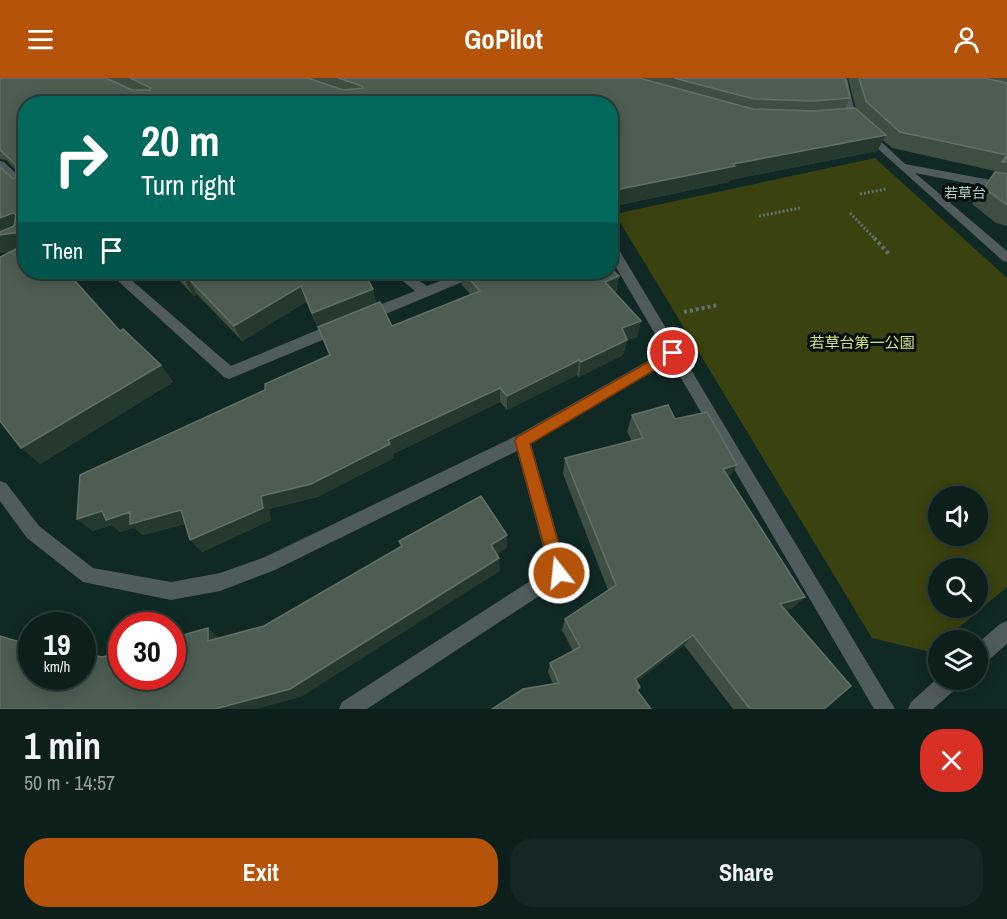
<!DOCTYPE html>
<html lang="en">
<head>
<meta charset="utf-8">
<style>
  :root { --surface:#0c1f1b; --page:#152724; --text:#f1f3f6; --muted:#9aa2a3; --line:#2c3d3a; --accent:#b45309 }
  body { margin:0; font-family:"Archivo Narrow","Noto Sans JP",sans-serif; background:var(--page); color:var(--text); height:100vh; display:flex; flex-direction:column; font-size:22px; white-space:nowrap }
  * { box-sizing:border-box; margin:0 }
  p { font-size:20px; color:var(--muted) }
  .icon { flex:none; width:33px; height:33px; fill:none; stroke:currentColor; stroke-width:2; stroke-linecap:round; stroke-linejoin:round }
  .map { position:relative; height:631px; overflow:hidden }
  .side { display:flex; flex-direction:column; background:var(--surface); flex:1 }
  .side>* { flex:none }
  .top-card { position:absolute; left:18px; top:18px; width:600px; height:183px; border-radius:24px; box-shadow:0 3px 15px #0003,0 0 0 2px var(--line); background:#00695c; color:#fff; overflow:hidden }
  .controls { position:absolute; left:928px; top:408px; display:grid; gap:12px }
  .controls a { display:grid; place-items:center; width:60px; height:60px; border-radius:50%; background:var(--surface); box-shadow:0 3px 15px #0003,0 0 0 2px var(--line); font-size:30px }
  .speed { position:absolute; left:18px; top:534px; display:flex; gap:12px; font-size:30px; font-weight:700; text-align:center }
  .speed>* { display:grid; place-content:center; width:78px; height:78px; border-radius:50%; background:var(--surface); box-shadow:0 3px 15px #0003,0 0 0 2px var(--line); line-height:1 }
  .speed small { font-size:15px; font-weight:400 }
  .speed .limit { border:9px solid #d22; background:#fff; color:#111 }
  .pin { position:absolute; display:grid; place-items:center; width:51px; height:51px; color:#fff; margin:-26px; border:3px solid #fff; border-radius:50%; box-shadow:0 2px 6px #0007 }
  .me { position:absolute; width:66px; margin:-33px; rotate:344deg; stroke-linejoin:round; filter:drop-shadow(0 0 4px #0008) }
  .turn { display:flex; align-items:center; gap:21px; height:126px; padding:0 24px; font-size:27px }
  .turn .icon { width:78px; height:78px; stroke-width:2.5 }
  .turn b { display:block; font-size:42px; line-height:51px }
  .then { display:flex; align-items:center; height:57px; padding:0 24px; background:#0003; gap:12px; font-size:22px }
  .round { display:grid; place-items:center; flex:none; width:63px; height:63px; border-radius:24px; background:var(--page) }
  .head { display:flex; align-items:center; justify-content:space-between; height:102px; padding:0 24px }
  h1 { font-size:36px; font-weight:700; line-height:45px }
  .action { display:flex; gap:12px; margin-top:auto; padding:12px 24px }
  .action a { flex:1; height:69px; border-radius:24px; background:var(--accent); color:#fff; font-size:24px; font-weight:700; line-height:69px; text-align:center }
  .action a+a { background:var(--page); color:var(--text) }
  header { display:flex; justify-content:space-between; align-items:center; height:78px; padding:0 24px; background:var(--accent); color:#fff; font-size:27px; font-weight:700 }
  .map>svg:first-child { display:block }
</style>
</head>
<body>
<header><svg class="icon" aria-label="menu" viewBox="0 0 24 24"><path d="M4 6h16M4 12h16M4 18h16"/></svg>GoPilot<svg class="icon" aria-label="person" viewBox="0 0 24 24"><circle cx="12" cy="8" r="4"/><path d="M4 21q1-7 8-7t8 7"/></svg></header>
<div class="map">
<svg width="1007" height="631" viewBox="0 0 1007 631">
  <rect width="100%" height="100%" fill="#102924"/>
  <path fill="#3a420f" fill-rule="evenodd" d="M875 80 1007 200V509L944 562H939V567L930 574 872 560 615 136ZM939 418H978V458H939ZM939 490H978V530H939Z"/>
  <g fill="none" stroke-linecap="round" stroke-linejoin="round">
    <g stroke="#5e736f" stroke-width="3" stroke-dasharray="2 2" stroke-linecap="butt">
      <polyline points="860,116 886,111"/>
      <polyline points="850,135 875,161"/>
      <polyline points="759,138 800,130"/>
    </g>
    <g stroke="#5e736f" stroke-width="4" stroke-dasharray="3 3" stroke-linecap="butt">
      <polyline points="874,160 890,177"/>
      <polyline points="684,234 718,227"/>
    </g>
    <g fill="#505b5d" fill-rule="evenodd">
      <polygon points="837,0 847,0 856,40 905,86 1007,105 1007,113 915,95 1007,173 1007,184 1003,183 847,43"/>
      <polygon points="0,83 4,84 26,105 26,115 0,92"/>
      <polygon points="610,163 616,167 895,631 874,631 671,283 531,366 568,495 565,501 367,631 339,631 342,624 549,491 517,373 275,492 220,513 171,522 83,504 27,460 0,423 0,403 6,405 39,448 93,490 171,504 220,495 265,479 516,358 665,273 610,179"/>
      <polygon points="108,194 122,194 231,288 334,245 339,244 346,249 344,253 229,301 224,299"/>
      <polygon points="392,194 406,194 427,208 463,194 480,194 479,197 369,243 359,243 357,239 359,235 415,213"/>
      <polygon points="1007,543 1007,566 985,585 978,588 978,565 1000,546"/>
      <polygon points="939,599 939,602 961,602 958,609 933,631 908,631 911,624"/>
    </g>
  </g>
  <g fill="#3e4e40">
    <polygon points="0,0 845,0 850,20 845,31 856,31 848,0 1007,0 1007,148 996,145 972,126 995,93 892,70 883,62 877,73 730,102 729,104 610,129 610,26 26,26 26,194 120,253 161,287 173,304 40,386 10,174 0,175 0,89 13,101 16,100 16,92 6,82 0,81"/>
    <polygon points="171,194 364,194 373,211 376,225 392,248 470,216 462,207 461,194 610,194 619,198 616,214 615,214 641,243 637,259 627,262 623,277 579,299 577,297 507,332 500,324 393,376 394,380 317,419 269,431 271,442 202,474 185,446 143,457 134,449 120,454 112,447 92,453 265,312 329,277 319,250 318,250 306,224 242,263 197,216 194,218"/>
    <polygon points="632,337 675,341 729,400 805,519 791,531 785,532 824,631 733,631 684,567 636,604 640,609 637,613 553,606 548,594 550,585 573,573 562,552 565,541 608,512 563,396 565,380 632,363 627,354"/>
  </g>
  <g fill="#25392e">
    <polygon points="886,57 877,73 730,102 729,104 610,129 610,113 733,86"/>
    <polygon points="13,135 25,151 26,171 0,175 0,140"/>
    <polygon points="619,198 616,214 602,220 605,204"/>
    <polygon points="188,200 197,216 194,218 185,203"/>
    <polygon points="301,208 306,224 242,263 234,248"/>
    <polygon points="373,211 376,226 318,250 312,235"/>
    <polygon points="641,243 637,259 627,262 623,277 579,299 581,284 622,250"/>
    <polygon points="579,282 577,297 507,332 507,318"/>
    <polygon points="161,287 173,304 40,386 21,370"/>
    <polygon points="500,310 500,324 393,376 394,380 317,419 269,431 271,442 202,474 190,462 261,418 388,362"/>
    <polygon points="737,387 727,403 723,391"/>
    <polygon points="181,432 192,444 143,457 134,450 120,454 112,447 92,453 77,441 102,433 130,434"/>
    <polygon points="507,457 507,470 491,480 491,467"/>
    <polygon points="499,480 500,493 301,619 256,631 215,631"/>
    <polygon points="805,519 791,531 767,538 780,526"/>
    <polygon points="208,550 221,561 208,563"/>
    <polygon points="693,557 684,567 628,610 635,601"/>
  </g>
  <g fill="#4d5d51" stroke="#627166" stroke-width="1.5">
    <polygon points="0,0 106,0 132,12 149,12 151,10 130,0 308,0 343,12 363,10 362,8 338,0 639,0 753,31 813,33 855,30 886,57 733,86 735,88 610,113 610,26 26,26 26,153 0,157 0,154 14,148 16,137 13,135 0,140 0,89 13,101 16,100 16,87 0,72"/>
    <polygon points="674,0 845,0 850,20 812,23 754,21"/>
    <polygon points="859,0 984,0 1007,5 1007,84 1002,84 1007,77 900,54 866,23"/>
    <polygon points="995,94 1007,96 1007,127 984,110"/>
    <polygon points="26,166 26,194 67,194 120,253 123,251 161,287 21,370 0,343 0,179"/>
    <polygon points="610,190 619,198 605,204 641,243 622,250 627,262 581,284 579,282 507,318 500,310 388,362 390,366 311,406 261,418 263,430 190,462 181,432 130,446 130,434 106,442 102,433 77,441 80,397 265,312 265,306 330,277 318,249 380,224 392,248 480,213 463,194 610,194"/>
    <polygon points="176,194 364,194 373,211 312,235 301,208 234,248 188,200 185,203"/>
    <polygon points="668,327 675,341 707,334 737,387 723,391 805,519 780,526 851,608 824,631 750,631 693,557 635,601 640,609 637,612 651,631 492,631 523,611 559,605 550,585 580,569 565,541 616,507 565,380 643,360 632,337"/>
    <polygon points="481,418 507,457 491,467 499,480 290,611 215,631 0,631 0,558 20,564 22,561 32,563 32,598 82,598 82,575 102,579 122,574 122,598 172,598 172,560 208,550 208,563 264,548 402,468 399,463"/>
  </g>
  <polygon fill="#b45309" stroke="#753606" stroke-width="1.5" points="673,270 680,275 678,278 530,366 567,495 565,500 559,503 553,500 515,363 517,359"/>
  <g text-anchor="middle" stroke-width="6" stroke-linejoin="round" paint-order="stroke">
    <g font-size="14" fill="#b4d0ca" stroke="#060f0d">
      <text x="965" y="120">若草台</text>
    </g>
    <g font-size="15" fill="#d1e482" stroke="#060f0d">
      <text x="862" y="270">若草台第一公園</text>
    </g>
  </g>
</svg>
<div class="controls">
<a><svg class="icon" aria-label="sound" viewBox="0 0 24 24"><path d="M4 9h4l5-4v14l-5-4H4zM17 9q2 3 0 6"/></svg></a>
<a><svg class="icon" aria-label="search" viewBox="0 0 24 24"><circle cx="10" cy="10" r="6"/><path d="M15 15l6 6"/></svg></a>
<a><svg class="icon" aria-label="layers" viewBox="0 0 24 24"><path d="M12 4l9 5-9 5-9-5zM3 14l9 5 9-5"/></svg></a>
</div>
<div class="speed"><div>19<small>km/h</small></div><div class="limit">30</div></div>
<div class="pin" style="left:673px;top:275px;background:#d93025"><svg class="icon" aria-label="arrive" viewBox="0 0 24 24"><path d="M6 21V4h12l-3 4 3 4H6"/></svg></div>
<svg class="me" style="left:559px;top:495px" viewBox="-20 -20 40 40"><circle r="17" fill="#b45309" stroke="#fff" stroke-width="3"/><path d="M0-11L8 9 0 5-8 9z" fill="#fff"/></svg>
<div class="top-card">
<div class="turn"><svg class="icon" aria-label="right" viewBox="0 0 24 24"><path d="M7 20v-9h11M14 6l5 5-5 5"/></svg><div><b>20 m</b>Turn right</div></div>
<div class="then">Then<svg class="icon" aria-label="arrive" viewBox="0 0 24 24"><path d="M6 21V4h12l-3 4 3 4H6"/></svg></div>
</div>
</div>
<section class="side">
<div class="head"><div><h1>1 min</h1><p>50 m · 14:57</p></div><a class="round" style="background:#d93025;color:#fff"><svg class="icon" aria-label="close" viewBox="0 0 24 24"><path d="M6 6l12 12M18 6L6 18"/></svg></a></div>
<div class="action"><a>Exit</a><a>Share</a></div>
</section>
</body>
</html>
